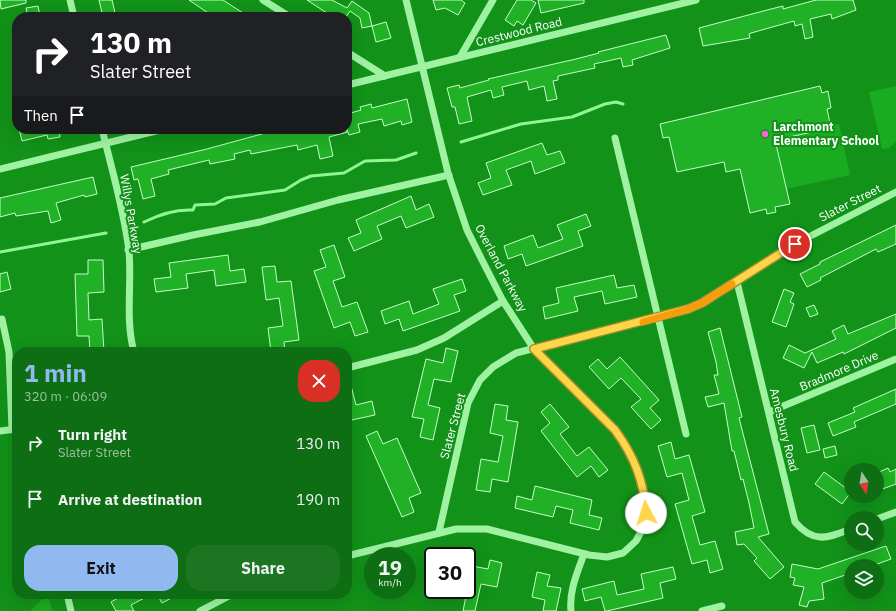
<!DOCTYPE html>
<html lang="en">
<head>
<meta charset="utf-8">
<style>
  :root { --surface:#0e6e13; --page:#1c7621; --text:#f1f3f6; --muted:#9bc0a0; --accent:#90b9f0 }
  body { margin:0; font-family:"IBM Plex Sans",sans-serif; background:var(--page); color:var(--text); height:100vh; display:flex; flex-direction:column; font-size:15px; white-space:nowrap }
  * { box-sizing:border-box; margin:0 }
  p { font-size:13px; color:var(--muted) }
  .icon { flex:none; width:22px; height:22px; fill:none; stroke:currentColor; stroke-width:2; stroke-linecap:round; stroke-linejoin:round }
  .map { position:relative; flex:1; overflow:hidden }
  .panel { position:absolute; left:12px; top:347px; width:340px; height:252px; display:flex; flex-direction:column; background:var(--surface); border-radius:16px; box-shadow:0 4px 16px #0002 }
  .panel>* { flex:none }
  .hud { position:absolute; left:12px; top:12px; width:340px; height:122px; border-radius:16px; box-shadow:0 4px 16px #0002; background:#202124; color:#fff; overflow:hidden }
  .needle { width:26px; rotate:168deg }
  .controls { position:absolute; left:844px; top:463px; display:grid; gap:8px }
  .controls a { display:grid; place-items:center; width:40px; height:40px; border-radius:50%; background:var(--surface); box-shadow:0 4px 16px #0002; font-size:20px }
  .speed { position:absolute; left:364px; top:547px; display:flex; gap:8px; font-size:20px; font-weight:700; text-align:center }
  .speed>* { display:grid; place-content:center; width:52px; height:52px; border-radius:50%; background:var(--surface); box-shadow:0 4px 16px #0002; line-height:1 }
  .speed small { font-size:10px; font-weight:400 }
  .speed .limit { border:2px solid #111; border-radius:6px; background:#fff; color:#111 }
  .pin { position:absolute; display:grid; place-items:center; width:34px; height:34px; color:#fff; margin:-17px; border:2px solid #fff; border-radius:50%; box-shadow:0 1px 4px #0007 }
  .me { position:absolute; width:44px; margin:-22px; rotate:355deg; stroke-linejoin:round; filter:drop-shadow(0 0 3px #0008) }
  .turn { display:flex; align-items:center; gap:14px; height:84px; padding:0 12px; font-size:18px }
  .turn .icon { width:52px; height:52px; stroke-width:2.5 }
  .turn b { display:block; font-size:28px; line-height:34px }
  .then { display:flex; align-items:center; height:38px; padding:0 12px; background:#0003; gap:8px; font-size:15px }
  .round { display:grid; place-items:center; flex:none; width:42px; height:42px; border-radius:16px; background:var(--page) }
  .summary { display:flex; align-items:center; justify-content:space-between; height:68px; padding:0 12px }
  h1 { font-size:24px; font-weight:700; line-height:30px; color:var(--accent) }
  .cta { display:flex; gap:8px; margin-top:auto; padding:8px 12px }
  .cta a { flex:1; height:46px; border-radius:16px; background:var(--accent); color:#111; font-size:16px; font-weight:700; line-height:46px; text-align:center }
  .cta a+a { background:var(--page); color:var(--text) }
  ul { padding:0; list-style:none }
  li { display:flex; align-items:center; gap:12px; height:56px; padding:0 12px }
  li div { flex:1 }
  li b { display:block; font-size:15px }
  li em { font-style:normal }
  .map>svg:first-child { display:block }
</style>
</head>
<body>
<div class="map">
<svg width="896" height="611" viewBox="0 0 896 611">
  <rect width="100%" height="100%" fill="#129219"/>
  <g fill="#1aac20">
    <polygon points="896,86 896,141 889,148 882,149 869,92"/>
    <polygon points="839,124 850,175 786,189 775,140 830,128 830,126"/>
    <polygon points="48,594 52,611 30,611"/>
  </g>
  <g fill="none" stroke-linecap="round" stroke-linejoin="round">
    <g stroke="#90f693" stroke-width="3">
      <polyline points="461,142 521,124 572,117 605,104 616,102 623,104"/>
      <path d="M144 222C160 214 176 209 193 210L195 205 215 204 226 198 285 190 301 180 311 176 344 173 365 161 396 160 416 153"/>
      <polyline points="0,252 106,233"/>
    </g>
  </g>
  <g fill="#20b126" stroke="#c6fdc8">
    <polygon points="0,0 26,0 26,3 1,9"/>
    <polygon points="99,0 112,0 116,17 103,17"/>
    <polygon points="189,0 223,0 249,17 214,17"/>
    <polygon points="307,0 332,0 347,8 352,1 369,13 372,26 362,28 360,18 350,11 346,17 333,17"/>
    <polygon points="433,0 461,0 465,3 458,15 445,8 436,10"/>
    <polygon points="517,0 531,0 536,3 523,25 517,21 514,26 505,20"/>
    <polygon points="538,0 584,0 584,3 541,13"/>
    <polygon points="816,0 853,0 856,10 832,19 831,14 810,19 813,37 805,39 802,24 795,26 794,21 751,33 749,34 750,38 703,46 699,28 771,9 783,6 783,9"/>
    <polygon points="38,6 40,16 28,17 26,8"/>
    <polygon points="386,22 391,38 376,42 372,26"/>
    <polygon points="666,35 670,48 632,60 633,65 623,67 621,58 594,64 595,68 558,76 558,80 553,81 557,99 547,101 544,86 529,90 527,81 502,87 504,95 493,98 491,90 467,97 472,121 459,124 455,107 452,107 447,88 459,85 460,88 489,80 488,79 576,59 599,53 598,52"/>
    <polygon points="820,86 822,93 828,91 831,108 827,109 831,128 775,140 790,204 775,207 776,212 767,214 766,209 750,213 740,169 726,172 724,162 677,172 669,137 663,138 660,124"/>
    <polygon points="407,99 412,122 402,125 401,121 384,126 382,119 358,124 360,132 349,135 348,132 329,137 333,156 320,159 317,145 298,150 297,145 251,154 250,150 234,154 235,159 210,164 209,160 168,170 169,174 151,179 155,196 143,199 138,179 134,180 131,167 207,149 269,132 285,129 347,129 347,132 347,114 361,110 360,107 371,104 372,108"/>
    <polygon points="19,129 59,129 60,137 48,139 47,135 22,141"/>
    <polygon points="542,143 547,155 560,151 565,163 535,174 531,161 506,170 512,185 483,195 478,183 491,178 486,163"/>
    <polygon points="93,177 97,194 85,197 84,195 56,203 61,220 51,223 48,211 16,216 15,213 0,217 0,198"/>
    <polygon points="411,196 416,210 429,204 434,217 406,228 401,216 377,226 382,239 354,251 348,238 361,233 356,220"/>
    <polygon points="586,214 591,226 578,231 583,246 526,266 522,254 508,259 504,246 533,235 538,248 563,239 557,225"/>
    <polygon points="896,225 896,244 878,252 876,249 820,278 821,280 807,287 800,274 820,264 820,262"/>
    <polygon points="334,245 345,277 333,281 342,307 357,302 368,332 355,336 350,322 334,328 314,271 326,267 320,250"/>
    <polygon points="228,255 230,271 244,269 246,282 216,286 214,270 186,274 188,288 156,292 154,279 171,277 169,263"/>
    <polygon points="88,260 103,260 104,292 88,293 89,320 102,319 104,352 90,352 89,336 77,336 75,274 88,274"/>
    <polygon points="275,266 277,282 291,281 299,340 284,342 285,352 271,352 268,328 283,326 279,298 266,300 262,267"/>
    <polygon points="7,272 11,289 0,292 0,274"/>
    <polygon points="614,275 617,288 634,285 637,297 605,304 602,291 574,297 578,311 545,319 543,307 559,303 556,288"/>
    <polygon points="462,279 466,291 454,295 460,311 403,331 399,319 385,324 381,311 409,301 413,314 439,304 433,289"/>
    <polygon points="784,289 794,293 790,302 794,304 786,327 772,322"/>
    <polygon points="814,305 818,314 810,317 806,308"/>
    <polygon points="896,314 896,328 844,354 843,352 817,363 812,352 804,368 783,358 789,345 805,353 836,339 832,331 844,325 848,334"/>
    <polygon points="720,328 742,417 739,418 769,534 758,537 784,567 770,579 754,561 757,558 744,544 737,545 735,532 754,528 749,503 743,479 741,480 734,451 732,451 724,403 708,407 705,397 719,394 714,375 718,375 716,362 708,332"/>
    <polygon points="446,348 458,351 451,382 434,379 428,405 440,408 433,440 420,437 424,419 412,417 426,359 443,363"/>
    <polygon points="620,357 659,400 650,408 661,420 651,429 631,407 641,399 621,378 609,389 589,367 598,359 607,369"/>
    <polygon points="350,382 356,405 372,401 375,415 347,421 347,383"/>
    <polygon points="896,389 896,404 854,422 856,427 833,436 828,423 855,412 853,408"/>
    <polygon points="495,404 508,406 506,420 518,422 508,482 492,479 490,492 476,490 481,459 498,462 503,436 490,433"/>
    <polygon points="550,404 569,427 560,434 577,456 589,447 608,470 599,477 591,466 577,477 541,431 550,423 541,412"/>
    <polygon points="814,425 820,450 807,453 801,428"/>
    <polygon points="377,431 383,444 397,438 421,493 409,498 414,512 402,517 366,436"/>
    <polygon points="671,442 675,459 689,455 705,512 692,516 700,545 715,541 723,569 710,573 707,560 692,564 675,504 689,500 682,473 667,477 658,446"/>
    <polygon points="835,446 837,455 825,458 823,449"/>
    <polygon points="888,468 890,472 896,469 896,484 877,491 877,473"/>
    <polygon points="824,472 851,492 842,504 815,484"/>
    <polygon points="535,486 592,500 589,515 602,518 599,530 570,523 573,510 556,506 553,517 515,508 517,496 532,500"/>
    <polygon points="886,546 891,559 872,566 851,566 851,573 822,583 824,599 809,601 807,607 799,605 804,587 793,585 795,578 790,577 792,564 818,569"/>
    <polygon points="490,560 502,563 497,587 481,584 475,611 463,611 472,566 488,569"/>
    <polygon points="673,567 676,579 660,583 663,598 607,611 605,611 601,597 585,601 582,589 614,581 617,595 644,589 641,574"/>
    <polygon points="537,572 550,575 547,586 561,588 556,611 543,611 545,600 532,597"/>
    <polygon points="125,594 152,594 131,605 134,611 116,611 111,602"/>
    <polygon points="157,594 179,594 162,603"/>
  </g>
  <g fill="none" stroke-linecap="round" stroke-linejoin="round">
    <g stroke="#9ef2a2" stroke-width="7">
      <polyline points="70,0 74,17"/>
      <polyline points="263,0 290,17"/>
      <polyline points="347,52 385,76"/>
      <polyline points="460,57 493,0"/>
      <polyline points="347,85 696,0"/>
      <path d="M102 129C112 170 124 210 129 251 132 285 125 319 134 352"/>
      <polyline points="615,138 686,434"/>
      <polyline points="0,169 164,129"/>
      <polyline points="128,250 193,235 260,222 338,200 449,175"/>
      <path d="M737 282 795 522C814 544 827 538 851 529"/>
      <polyline points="2,319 9,352 12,429"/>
      <polyline points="347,368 417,350 444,338 503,301"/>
      <polyline points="769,412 896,359"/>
      <polyline points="0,431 16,429"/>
      <polyline points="877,519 896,512"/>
      <polyline points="439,532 468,403 480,380 493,367 516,353 688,309 702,303 795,244 896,192"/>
      <polyline points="347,556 456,529 487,529 589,555 607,557 623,553 636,541 643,528 645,521 645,499 635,463 615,430 534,349 503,301 482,260 467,230 448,173 406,0"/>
      <polyline points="67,594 71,611"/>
      <polyline points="200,611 233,594"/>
      <path d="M571 611C569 591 577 573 584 554"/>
      <polyline points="702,611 722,606"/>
    </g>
  </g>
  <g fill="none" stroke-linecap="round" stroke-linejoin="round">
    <g stroke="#a68a30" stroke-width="10">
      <path id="route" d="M646 513C644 481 634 456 615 430L534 349 688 309 702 303 795 244"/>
    </g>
    <use href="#route" stroke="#ffd54a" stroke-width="7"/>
    <polyline stroke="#f59e0b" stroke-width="7" points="643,322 688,309 702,303 732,284"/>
  </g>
  <circle fill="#ff60de" stroke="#129219" stroke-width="1.5" cx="765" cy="134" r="4"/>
  <g text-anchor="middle" stroke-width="4" stroke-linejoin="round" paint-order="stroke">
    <g font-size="12" fill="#fff" stroke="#129219">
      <text transform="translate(519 32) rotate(-14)" y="4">Crestwood Road</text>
      <text transform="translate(850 203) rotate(-27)" y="4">Slater Street</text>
      <text transform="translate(131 214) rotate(80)" y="4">Willys Parkway</text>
      <text transform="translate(501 268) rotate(62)" y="4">Overland Parkway</text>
      <text transform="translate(839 371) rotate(-23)" y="4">Bradmore Drive</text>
      <text transform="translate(453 426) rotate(-75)" y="4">Slater Street</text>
      <text transform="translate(784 430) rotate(76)" y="4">Amesbury Road</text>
    </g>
    <g font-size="12" font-weight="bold" fill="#fff" stroke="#129219" text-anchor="start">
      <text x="773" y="131">Larchmont<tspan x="773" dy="14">Elementary School</tspan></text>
    </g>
  </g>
</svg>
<div class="controls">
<a><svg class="needle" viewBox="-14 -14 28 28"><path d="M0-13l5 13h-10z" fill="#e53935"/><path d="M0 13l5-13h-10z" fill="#9bc0a0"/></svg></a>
<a><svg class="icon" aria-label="search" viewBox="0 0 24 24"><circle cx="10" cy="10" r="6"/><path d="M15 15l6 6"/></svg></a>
<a><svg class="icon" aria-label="layers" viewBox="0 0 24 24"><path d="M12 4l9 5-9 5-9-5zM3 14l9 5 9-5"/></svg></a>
</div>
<div class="speed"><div>19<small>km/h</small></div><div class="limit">30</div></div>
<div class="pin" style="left:795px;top:244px;background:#d93025"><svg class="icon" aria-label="arrive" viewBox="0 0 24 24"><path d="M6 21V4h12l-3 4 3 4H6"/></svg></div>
<svg class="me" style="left:646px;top:513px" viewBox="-20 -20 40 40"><circle r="19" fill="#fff"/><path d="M0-13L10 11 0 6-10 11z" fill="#ffd54a"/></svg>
<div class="hud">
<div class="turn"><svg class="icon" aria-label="right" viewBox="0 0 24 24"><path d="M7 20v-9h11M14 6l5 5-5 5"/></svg><div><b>130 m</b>Slater Street</div></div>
<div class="then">Then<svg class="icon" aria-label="arrive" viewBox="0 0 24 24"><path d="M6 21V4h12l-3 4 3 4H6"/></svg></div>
</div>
<section class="panel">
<div class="summary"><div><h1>1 min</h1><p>320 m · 06:09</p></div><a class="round" style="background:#d93025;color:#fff"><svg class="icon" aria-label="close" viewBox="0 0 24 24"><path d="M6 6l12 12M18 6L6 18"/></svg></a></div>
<ul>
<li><svg class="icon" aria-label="right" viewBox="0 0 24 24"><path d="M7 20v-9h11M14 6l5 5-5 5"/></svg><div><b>Turn right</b><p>Slater Street</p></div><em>130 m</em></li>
<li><svg class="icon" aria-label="arrive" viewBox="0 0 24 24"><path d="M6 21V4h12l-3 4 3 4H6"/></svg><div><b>Arrive at destination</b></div><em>190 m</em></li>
</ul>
<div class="cta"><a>Exit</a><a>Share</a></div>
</section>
</div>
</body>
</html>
